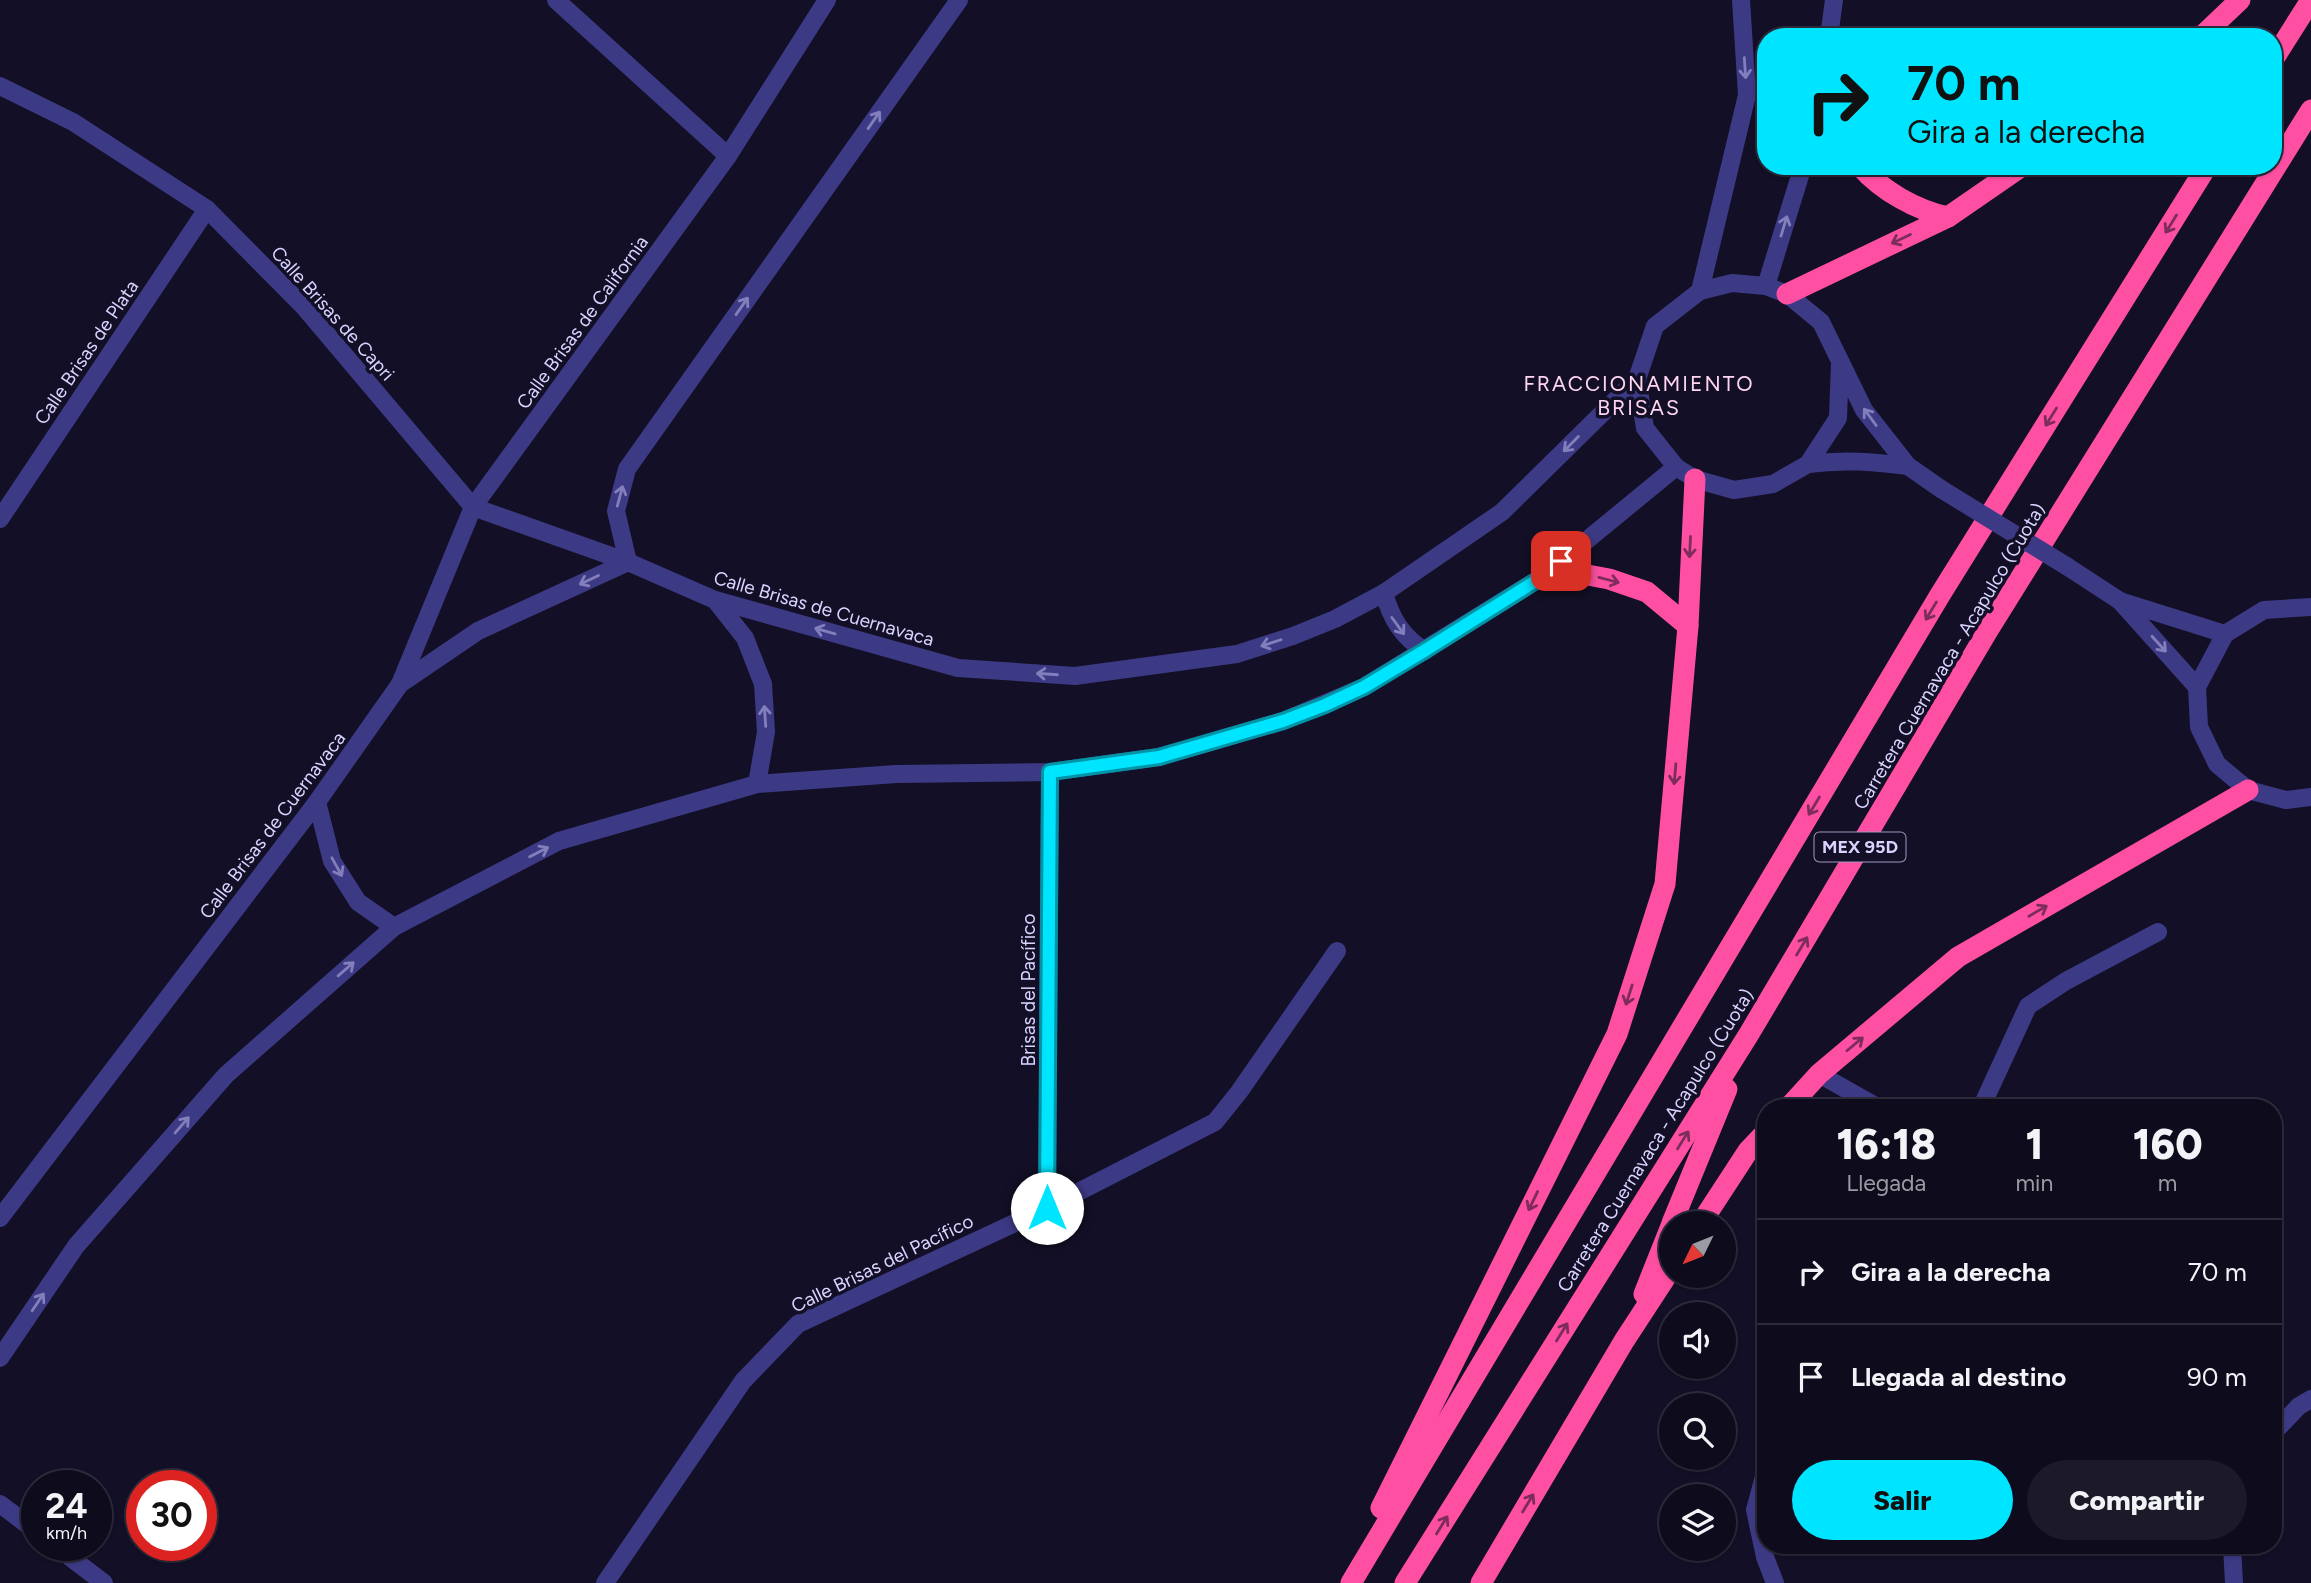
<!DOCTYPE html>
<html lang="es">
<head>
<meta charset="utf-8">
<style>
  :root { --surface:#0e0b1c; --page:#1c1929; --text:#f1f3f6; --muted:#9b9ba3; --line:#2e2b3b; --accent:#00e5ff }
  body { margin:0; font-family:Figtree,sans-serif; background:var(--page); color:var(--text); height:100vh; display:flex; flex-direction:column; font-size:26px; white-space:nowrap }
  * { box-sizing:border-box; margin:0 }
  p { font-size:23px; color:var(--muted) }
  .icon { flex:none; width:38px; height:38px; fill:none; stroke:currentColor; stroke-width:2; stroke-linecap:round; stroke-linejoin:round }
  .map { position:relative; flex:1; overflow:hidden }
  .drawer { position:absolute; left:1757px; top:1099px; width:525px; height:455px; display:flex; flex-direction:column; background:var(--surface); border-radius:28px; box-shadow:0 2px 5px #0004,0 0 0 2px var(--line) }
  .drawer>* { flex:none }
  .hud { position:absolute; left:1757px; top:28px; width:525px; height:147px; border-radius:28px; box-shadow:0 2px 5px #0004,0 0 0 2px var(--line); background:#00e5ff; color:#111; overflow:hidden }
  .needle { width:46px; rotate:227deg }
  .tools { position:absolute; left:1659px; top:1211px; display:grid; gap:14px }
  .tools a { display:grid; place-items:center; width:77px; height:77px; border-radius:50%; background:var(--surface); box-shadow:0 2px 5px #0004,0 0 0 2px var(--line); font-size:35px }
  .speed { position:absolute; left:21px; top:1470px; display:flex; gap:14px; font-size:35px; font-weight:700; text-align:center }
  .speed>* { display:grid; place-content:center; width:91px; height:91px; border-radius:50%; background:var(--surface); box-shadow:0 2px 5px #0004,0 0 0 2px var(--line); line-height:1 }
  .speed small { font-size:18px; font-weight:400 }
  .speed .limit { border:10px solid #d22; background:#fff; color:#111 }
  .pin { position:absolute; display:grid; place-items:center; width:60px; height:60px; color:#fff; margin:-30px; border-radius:14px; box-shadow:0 4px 10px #0006 }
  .me { position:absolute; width:77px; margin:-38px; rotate:0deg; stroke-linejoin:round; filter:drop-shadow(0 0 5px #0008) }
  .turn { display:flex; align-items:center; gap:24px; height:147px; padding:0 35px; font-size:32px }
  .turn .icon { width:91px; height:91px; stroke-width:2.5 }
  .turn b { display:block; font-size:49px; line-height:60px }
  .eta { display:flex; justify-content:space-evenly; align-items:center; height:119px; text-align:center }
  .eta b { font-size:42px; font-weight:800; line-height:49px }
  .primary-button { display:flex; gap:14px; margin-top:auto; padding:14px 35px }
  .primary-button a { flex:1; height:80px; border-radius:42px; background:var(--accent); color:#111; font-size:28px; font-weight:800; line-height:80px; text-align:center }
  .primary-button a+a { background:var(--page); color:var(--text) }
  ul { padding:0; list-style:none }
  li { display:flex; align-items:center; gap:21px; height:105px; padding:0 35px; border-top:2px solid var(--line) }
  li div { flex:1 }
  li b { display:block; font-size:26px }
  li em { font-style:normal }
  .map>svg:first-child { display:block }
</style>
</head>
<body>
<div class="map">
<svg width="2311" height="1583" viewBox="0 0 2311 1583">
  <rect width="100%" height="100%" fill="#130f26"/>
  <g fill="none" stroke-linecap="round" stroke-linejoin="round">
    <g stroke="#3d3a85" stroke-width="18">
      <polyline points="556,0 728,156"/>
      <polyline points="1829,37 1834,0"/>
      <polyline points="0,86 73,122 207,209 304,307 473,507 628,562"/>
      <polyline points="1766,286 1803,166"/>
      <polyline points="1700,291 1747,95 1741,0"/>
      <polyline points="1840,363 1838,418 1808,464 1773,484 1734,490 1695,479 1676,467 1645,428 1637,379 1655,326 1700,291 1732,283 1766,286 1787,294 1821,322 1864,410 1908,466 1941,489"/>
      <path d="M1808 464C1843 459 1874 462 1908 466"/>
      <polyline points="0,519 207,209"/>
      <polyline points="628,562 616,511 627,469 959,0"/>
      <polyline points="2068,567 2120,601 2225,634"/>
      <path d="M1384 593C1391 618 1402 637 1425 651"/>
      <polyline points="715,600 745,638 763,684 766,732 757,784"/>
      <polyline points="2120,601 2197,687"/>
      <polyline points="2311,607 2264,610 2225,634 2197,687 2199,727 2217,764 2248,790 2286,800 2311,797"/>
      <polyline points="400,684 473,507 728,156 827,0"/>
      <polyline points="317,802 332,861 358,902 394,927"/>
      <polyline points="1819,1074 1879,1108"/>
      <polyline points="1981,1108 2028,1006 2066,981 2158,932"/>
      <polyline points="1047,1208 1050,772"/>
      <polyline points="0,1218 317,802 400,684 478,631 628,562 715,600 958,668 1075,676 1237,654 1293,636 1335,619 1384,593 1502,512 1637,379"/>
      <polyline points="0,1358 76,1246 226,1075 394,927 559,841 757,784 896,774 1050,772 1159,757 1283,721 1364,687 1542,577 1676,467"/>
      <polyline points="2273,1433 2299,1406 2311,1399"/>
      <polyline points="1766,1469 1755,1510 1765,1557 1775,1583"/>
      <polyline points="0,1504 37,1532"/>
      <polyline points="54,1545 104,1583"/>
      <polyline points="2232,1545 2234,1583"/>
      <polyline points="605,1583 743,1381 798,1324 1047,1208 1215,1122 1239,1092 1337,951"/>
    </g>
    <g stroke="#ff4fa3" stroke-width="21">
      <polyline points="2201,37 2240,0"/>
      <polyline points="2273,60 2311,0"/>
      <path d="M1860 166C1882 191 1916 210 1948 217"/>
      <polyline points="1787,294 1948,217 2022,166"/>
      <polyline points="1542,577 1577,573 1609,579 1647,592 1688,626"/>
      <polyline points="1788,1108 1819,1074 1958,957 2248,790"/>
      <polyline points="1672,1223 1727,1089"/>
      <polyline points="1701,1223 1748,1151 1766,1132"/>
      <polyline points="1644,1294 1671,1226"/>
      <polyline points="1381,1508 1617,1034 1665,884 1688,626 1695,479"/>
      <polyline points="1351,1583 1940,595 2207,166"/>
      <polyline points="1405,1583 1749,1034 1987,632 2311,110"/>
      <polyline points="1481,1583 1624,1341 1671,1269"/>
    </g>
    <polyline stroke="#3d3a85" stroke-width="18" points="1941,489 2068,567"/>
  </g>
  <defs><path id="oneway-shaft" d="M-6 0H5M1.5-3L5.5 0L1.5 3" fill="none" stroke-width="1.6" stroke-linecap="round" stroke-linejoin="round" transform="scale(1.75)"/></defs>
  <g stroke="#837fbc">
    <use href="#oneway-shaft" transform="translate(1745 68) rotate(86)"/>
    <use href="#oneway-shaft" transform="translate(874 120) rotate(-55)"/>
    <use href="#oneway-shaft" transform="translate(1784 226) rotate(-73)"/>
    <use href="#oneway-shaft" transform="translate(742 306) rotate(-55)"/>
    <use href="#oneway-shaft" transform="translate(1870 417) rotate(-126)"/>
    <use href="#oneway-shaft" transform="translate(1571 444) rotate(135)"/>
    <use href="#oneway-shaft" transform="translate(620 496) rotate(-75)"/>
    <use href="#oneway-shaft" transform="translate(589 580) rotate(155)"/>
    <use href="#oneway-shaft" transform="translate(1398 626) rotate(54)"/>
    <use href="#oneway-shaft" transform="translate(825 631) rotate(-164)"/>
    <use href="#oneway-shaft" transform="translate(1271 643) rotate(162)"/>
    <use href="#oneway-shaft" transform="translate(2159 644) rotate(48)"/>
    <use href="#oneway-shaft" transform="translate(1047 674) rotate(-176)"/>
    <use href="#oneway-shaft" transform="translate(765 716) rotate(-94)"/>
    <use href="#oneway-shaft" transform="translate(539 852) rotate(-27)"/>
    <use href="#oneway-shaft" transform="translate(337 867) rotate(61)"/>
    <use href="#oneway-shaft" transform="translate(346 969) rotate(-41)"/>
    <use href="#oneway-shaft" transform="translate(182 1125) rotate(-49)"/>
    <use href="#oneway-shaft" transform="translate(38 1302) rotate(-56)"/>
  </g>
  <g stroke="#7d2c5e">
    <use href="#oneway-shaft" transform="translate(2171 224) rotate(122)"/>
    <use href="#oneway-shaft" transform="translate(1901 239) rotate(154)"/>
    <use href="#oneway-shaft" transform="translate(2051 417) rotate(122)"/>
    <use href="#oneway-shaft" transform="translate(1690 547) rotate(93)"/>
    <use href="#oneway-shaft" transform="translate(1609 580) rotate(15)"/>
    <use href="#oneway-shaft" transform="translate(1931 611) rotate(121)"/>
    <use href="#oneway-shaft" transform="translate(1675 774) rotate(95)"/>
    <use href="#oneway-shaft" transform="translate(1814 806) rotate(121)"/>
    <use href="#oneway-shaft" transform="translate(2038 911) rotate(-30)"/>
    <use href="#oneway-shaft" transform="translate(1802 946) rotate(-59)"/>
    <use href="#oneway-shaft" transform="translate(1629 995) rotate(108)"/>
    <use href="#oneway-shaft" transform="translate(1855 1044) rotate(-40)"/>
    <use href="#oneway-shaft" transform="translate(1683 1140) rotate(-58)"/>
    <use href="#oneway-shaft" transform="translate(1533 1201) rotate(116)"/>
    <use href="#oneway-shaft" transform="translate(1562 1332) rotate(-58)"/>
    <use href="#oneway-shaft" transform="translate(1528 1503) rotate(-59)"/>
    <use href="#oneway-shaft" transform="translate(1442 1525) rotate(-58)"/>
  </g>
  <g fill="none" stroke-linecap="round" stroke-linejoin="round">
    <g stroke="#0095a6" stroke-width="18">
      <polyline id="route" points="1047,1208 1050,772 1159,757 1283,721 1325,705 1364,687 1424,651 1542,577 1561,561"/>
    </g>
    <use href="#route" stroke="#00e5ff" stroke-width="12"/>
  </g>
  <g text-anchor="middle" stroke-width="7" stroke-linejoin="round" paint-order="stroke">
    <rect fill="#130f26" stroke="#9e99be" stroke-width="2" x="1814.5" y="832.5" width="91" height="29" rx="5"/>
    <g font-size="18" font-weight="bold" fill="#d9d4ff">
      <text x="1860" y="853">MEX 95D</text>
    </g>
    <g font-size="19" fill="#d9d4ff" stroke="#130f26">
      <text transform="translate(333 313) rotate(48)" y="7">Calle Brisas de Capri</text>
      <text transform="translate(582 322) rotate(-54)" y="7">Calle Brisas de California</text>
      <text transform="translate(86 352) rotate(-56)" y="7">Calle Brisas de Plata</text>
      <text transform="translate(824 608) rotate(16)" y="7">Calle Brisas de Cuernavaca</text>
      <text transform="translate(1949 656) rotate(-59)" y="7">Carretera Cuernavaca - Acapulco (Cuota)</text>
      <text transform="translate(272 825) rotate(-53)" y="7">Calle Brisas de Cuernavaca</text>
      <text transform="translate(1028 990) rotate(-90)" y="7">Brisas del Pacífico</text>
      <text transform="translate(1655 1140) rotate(-58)" y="7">Carretera Cuernavaca - Acapulco (Cuota)</text>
      <text transform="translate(882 1263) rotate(-26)" y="7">Calle Brisas del Pacífico</text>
    </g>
    <g font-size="21" letter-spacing="2" fill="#ffd6f0" stroke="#130f26">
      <text x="1639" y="391">FRACCIONAMIENTO<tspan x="1639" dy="24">BRISAS</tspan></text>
    </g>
  </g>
</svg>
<div class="tools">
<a><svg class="needle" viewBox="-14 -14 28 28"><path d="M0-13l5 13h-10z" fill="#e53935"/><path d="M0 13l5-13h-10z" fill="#9b9ba3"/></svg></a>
<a><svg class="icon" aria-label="sound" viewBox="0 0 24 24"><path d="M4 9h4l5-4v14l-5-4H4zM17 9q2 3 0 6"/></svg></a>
<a><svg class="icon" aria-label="search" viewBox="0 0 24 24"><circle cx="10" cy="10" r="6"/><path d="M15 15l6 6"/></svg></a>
<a><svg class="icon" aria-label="layers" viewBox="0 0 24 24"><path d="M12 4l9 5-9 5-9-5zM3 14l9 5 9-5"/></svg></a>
</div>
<div class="speed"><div>24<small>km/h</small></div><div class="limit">30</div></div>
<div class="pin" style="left:1561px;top:561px;background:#d93025"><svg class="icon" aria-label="arrive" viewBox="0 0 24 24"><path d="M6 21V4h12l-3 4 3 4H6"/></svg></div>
<svg class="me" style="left:1047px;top:1208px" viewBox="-20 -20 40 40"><circle r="19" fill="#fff"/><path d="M0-13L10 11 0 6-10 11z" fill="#00e5ff"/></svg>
<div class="hud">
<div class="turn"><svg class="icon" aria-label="right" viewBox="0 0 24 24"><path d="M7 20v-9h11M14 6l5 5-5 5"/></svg><div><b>70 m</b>Gira a la derecha</div></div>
</div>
<section class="drawer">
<div class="eta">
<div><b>16:18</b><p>Llegada</p></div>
<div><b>1</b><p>min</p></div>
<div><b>160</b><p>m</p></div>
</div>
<ul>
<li><svg class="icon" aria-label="right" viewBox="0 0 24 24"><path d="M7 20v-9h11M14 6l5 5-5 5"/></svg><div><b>Gira a la derecha</b></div><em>70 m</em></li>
<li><svg class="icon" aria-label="arrive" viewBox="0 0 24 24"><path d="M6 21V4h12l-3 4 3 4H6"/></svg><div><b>Llegada al destino</b></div><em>90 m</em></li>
</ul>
<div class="primary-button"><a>Salir</a><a>Compartir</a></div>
</section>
</div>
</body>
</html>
